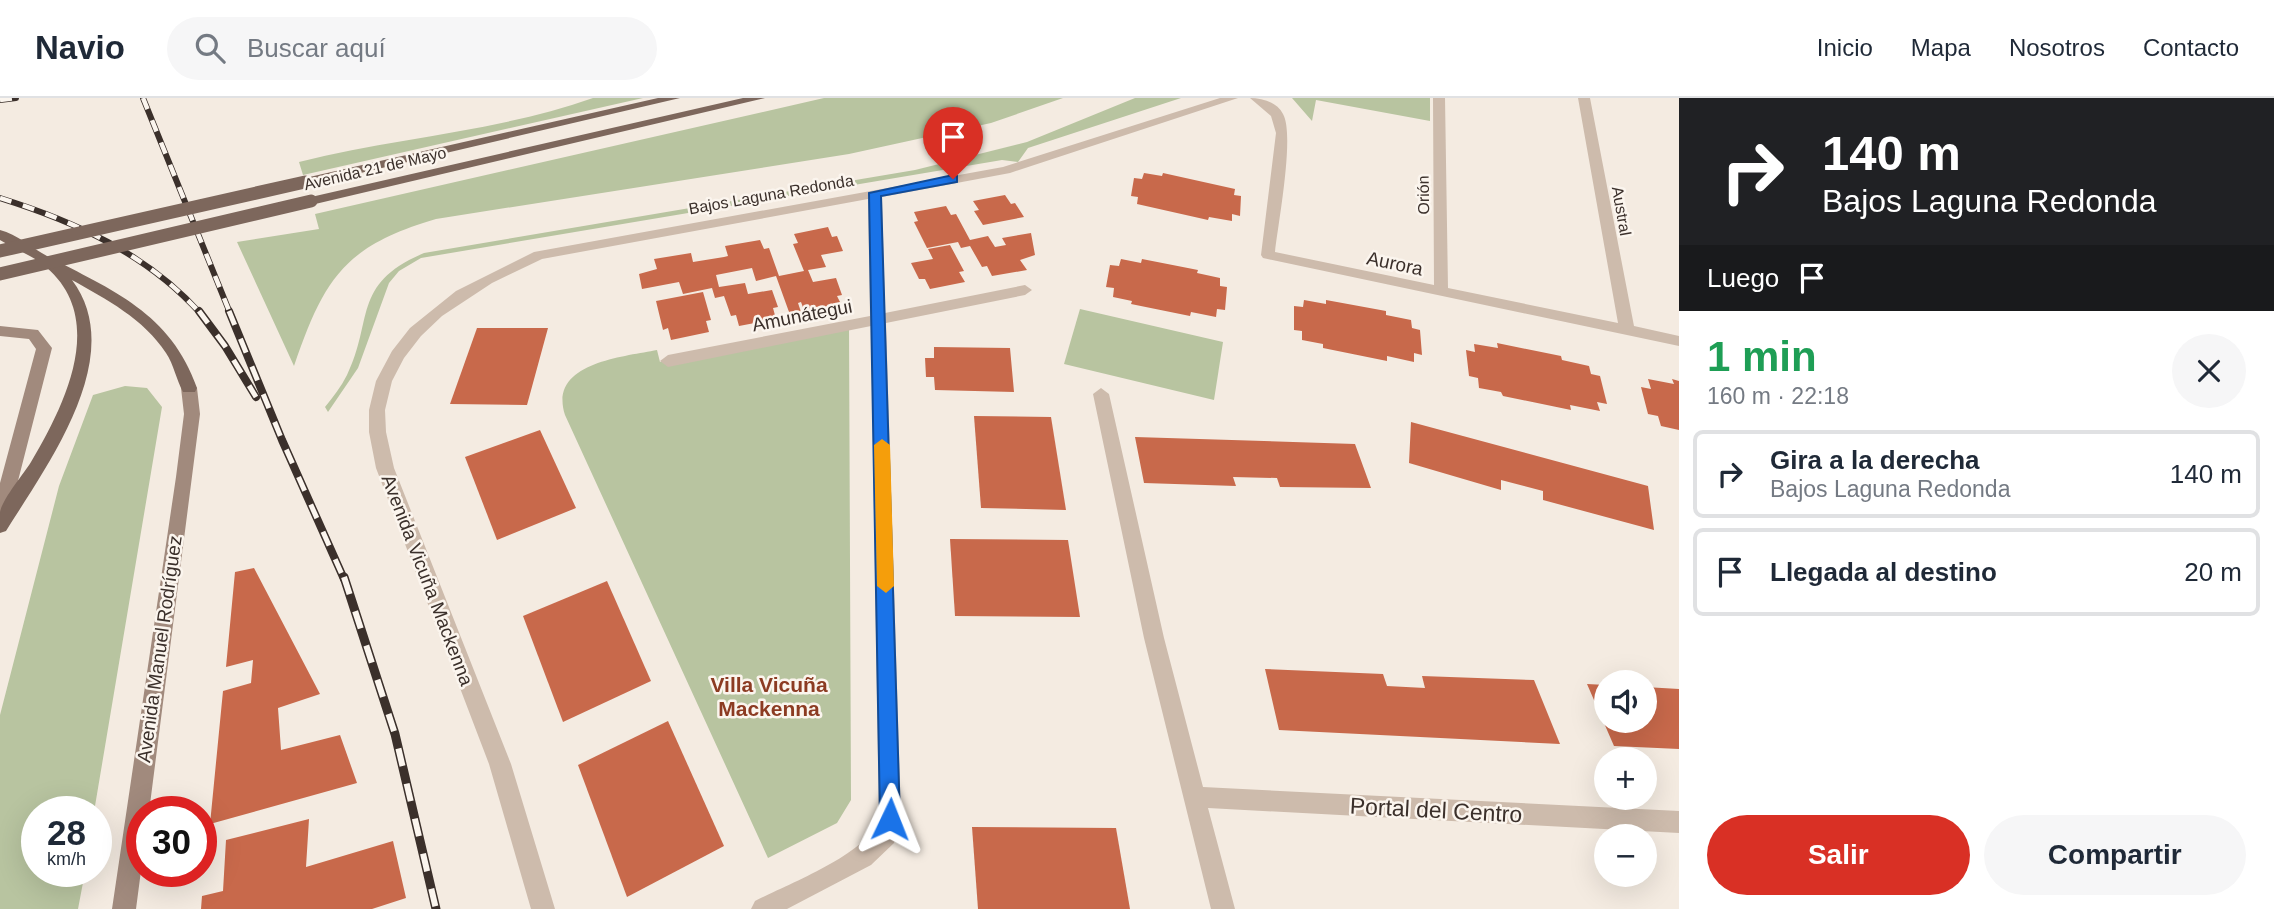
<!DOCTYPE html>
<html lang="es">
<head>
<meta charset="utf-8">
<style>
  :root { --surface:#fff; --page:#f6f6f7; --text:#1f2937; --muted:#747a83; --line:#e0e1e3; --accent:#d93025 }
  body { margin:0; font-family:Helvetica,sans-serif; background:var(--page); color:var(--text); height:100vh; display:flex; flex-direction:column; font-size:26px; white-space:nowrap }
  * { box-sizing:border-box; margin:0 }
  p { font-size:23px; color:var(--muted) }
  .icon { flex:none; width:38px; height:38px; fill:none; stroke:currentColor; stroke-width:2; stroke-linecap:round; stroke-linejoin:round }
  .map { position:relative; flex:1; overflow:hidden }
  .drawer { display:flex; flex-direction:column; background:var(--surface); width:595px }
  .drawer>* { flex:none }
  .guide { background:#202124; color:#fff; overflow:hidden }
  .controls { position:absolute; left:1594px; top:572px; display:grid; gap:14px }
  .controls a { display:grid; place-items:center; width:63px; height:63px; border-radius:50%; background:var(--surface); box-shadow:0 7px 28px #0002; font-size:35px }
  .speed { position:absolute; left:21px; top:698px; display:flex; gap:14px; font-size:35px; font-weight:700; text-align:center }
  .speed>* { display:grid; place-content:center; width:91px; height:91px; border-radius:50%; background:var(--surface); box-shadow:0 7px 28px #0002; line-height:1 }
  .speed small { font-size:18px; font-weight:400 }
  .speed .limit { border:10px solid #d22; background:#fff; color:#111 }
  .pin { position:absolute; display:grid; place-items:center; width:60px; height:60px; color:#fff; margin:-72px -30px; border-radius:50% 50% 50% 0; rotate:-45deg; box-shadow:0 0 7px #0007 }
  .pin .icon { rotate:45deg }
  .me { position:absolute; width:77px; margin:-38px; rotate:2deg; stroke-linejoin:round; filter:drop-shadow(0 0 5px #0008) }
  .turn { display:flex; align-items:center; gap:24px; height:147px; padding:0 28px; font-size:32px }
  .turn .icon { width:91px; height:91px; stroke-width:2.5 }
  .turn b { display:block; font-size:49px; line-height:60px }
  .then { display:flex; align-items:center; height:66px; padding:0 28px; background:#0003; gap:14px; font-size:26px }
  .round { display:grid; place-items:center; flex:none; width:74px; height:74px; border-radius:37px; background:var(--page) }
  .head { display:flex; align-items:center; justify-content:space-between; height:119px; padding:0 28px }
  h1 { font-size:42px; font-weight:700; line-height:52px; color:#1e9e55 }
  .cta { display:flex; gap:14px; margin-top:auto; padding:14px 28px }
  .cta a { flex:1; height:80px; border-radius:42px; background:var(--accent); color:#fff; font-size:28px; font-weight:700; line-height:80px; text-align:center }
  .cta a+a { background:var(--page); color:var(--text) }
  ul { padding:0; list-style:none }
  li { display:flex; align-items:center; gap:21px; height:88px; margin:0 14px 10px; padding:0 14px; border:4px solid var(--line); border-radius:10px }
  li div { flex:1 }
  li b { display:block; font-size:26px }
  li em { font-style:normal }
  header { display:flex; align-items:center; gap:42px; box-sizing:border-box; height:98px; padding:0 35px; background:var(--surface); border-bottom:2px solid var(--line) }
  header strong { font-size:33px }
  nav { display:flex; gap:38px; margin-inline-start:auto; font-size:24px }
  .search { width:490px; height:63px; background:var(--page); display:flex; align-items:center; gap:18px; box-sizing:border-box; padding:0 24px; border-radius:38px; color:var(--muted); font-size:26px }
  main { display:flex; flex:1; min-height:0 }
  .map>svg:first-child { display:block }
</style>
</head>
<body>
<header>
<strong>Navio</strong>
<div class="search"><svg class="icon" aria-label="search" viewBox="0 0 24 24"><circle cx="10" cy="10" r="6"/><path d="M15 15l6 6"/></svg>Buscar aquí</div>
<nav><a>Inicio</a><a>Mapa</a><a>Nosotros</a><a>Contacto</a></nav>
</header>
<main>
<div class="map">
<svg width="1679" height="811" viewBox="0 0 1679 811">
  <rect width="100%" height="100%" fill="#f4ebe1"/>
  <g fill="#b8c4a0">
    <path d="M593 0H643L303 77 299 64C397 39 497 34 593 0Z"/>
    <path d="M824 0H1063L991 25 849 56 436 121C344 148 324 181 294 268L237 144 319 131 315 116Z"/>
    <path d="M1135 0H1181L1028 50 1018 64 1002 62 421 160 399 173 389 185 358 270 328 314 325 309C333 299 341 289 347 277 374 222 351 186 424 155L915 72 1027 44Z"/>
    <polygon points="1292,0 1430,0 1430,23 1316,2 1312,23"/>
    <polygon points="1080,211 1223,244 1214,302 1064,266"/>
    <path d="M849 227 851 702 837 725 768 760 565 317C548 265 622 259 657 252L660 264Z"/>
    <polygon points="125,288 147,290 162,309 94,714 37,714 37,774 85,774 78,811 0,811 0,617 59,388 93,297"/>
  </g>
  <g fill="#c8694b">
    <polygon points="1144,75 1162,78 1163,75 1235,91 1234,97 1241,98 1240,118 1232,116 1232,123 1209,119 1208,122 1137,106 1138,99 1131,98 1134,80 1142,81"/>
    <polygon points="1005,97 1011,106 1015,105 1024,119 983,127 974,113 979,112 973,103"/>
    <polygon points="946,108 951,117 956,116 970,142 988,138 995,149 1006,147 1002,140 1031,135 1035,157 1020,162 1027,172 992,178 987,168 982,169 970,148 961,150 958,144 927,150 914,124 918,123 914,114"/>
    <polygon points="828,129 832,139 837,138 843,153 821,157 826,169 808,172 813,184 836,180 842,197 837,198 842,208 805,215 801,204 798,205 804,223 793,225 776,178 756,183 752,170 716,177 719,189 745,185 748,196 772,192 778,209 773,210 776,221 739,228 736,217 731,218 724,198 715,200 712,190 683,196 679,184 642,191 639,176 657,171 654,161 691,155 693,164 724,159 728,158 725,148 760,142 764,151 769,150 779,178 804,173 793,146 798,145 794,136"/>
    <polygon points="950,147 964,173 959,174 965,184 930,191 925,181 919,181 911,165 933,161 928,151"/>
    <polygon points="1121,161 1141,165 1142,161 1198,172 1197,175 1220,180 1220,188 1227,189 1225,212 1217,211 1216,219 1191,214 1190,218 1131,206 1132,203 1113,199 1114,190 1106,189 1110,167 1119,168"/>
    <polygon points="703,194 711,222 706,223 709,234 671,242 668,230 663,232 656,203"/>
    <polygon points="1304,202 1326,206 1326,202 1386,213 1386,217 1411,222 1412,230 1420,232 1422,257 1414,255 1414,264 1387,258 1387,263 1323,250 1323,246 1302,242 1302,233 1294,232 1294,208 1303,209"/>
    <polygon points="477,230 548,230 527,307 450,306"/>
    <polygon points="1497,245 1561,258 1562,262 1589,268 1591,276 1600,278 1607,306 1597,304 1600,313 1570,307 1571,312 1503,298 1501,294 1479,290 1478,280 1469,278 1466,252 1475,254 1474,246 1498,250"/>
    <polygon points="934,249 1010,250 1014,294 935,292 934,279 926,279 925,260 934,260"/>
    <polygon points="1648,281 1674,286 1672,281 1679,283 1679,332 1661,328 1658,318 1648,316 1641,289 1651,291"/>
    <polygon points="974,318 1051,319 1066,412 981,410"/>
    <polygon points="1411,324 1648,388 1654,432 1543,402 1543,393 1501,382 1501,392 1409,365"/>
    <polygon points="540,332 576,410 497,442 465,359"/>
    <polygon points="1135,339 1355,346 1371,390 1280,389 1277,380 1233,379 1236,388 1144,385"/>
    <polygon points="950,441 1068,442 1080,519 955,518"/>
    <polygon points="254,470 320,596 278,610 281,652 340,637 357,685 210,726 223,593 251,585 253,562 226,569 235,474"/>
    <polygon points="607,483 651,583 563,624 523,518"/>
    <polygon points="1265,571 1383,576 1387,588 1425,590 1422,578 1534,582 1560,646 1279,632"/>
    <polygon points="1587,586 1606,587 1606,623 1645,623 1645,589 1679,591 1679,651 1614,648"/>
    <polygon points="668,623 724,748 627,799 578,667"/>
    <polygon points="309,721 306,769 393,743 406,800 372,811 201,811 202,798 223,793 226,742"/>
    <polygon points="972,729 1116,730 1130,811 978,811"/>
  </g>
  <g fill="none" stroke-linecap="round" stroke-linejoin="round">
    <g fill="#cdbbac" fill-rule="evenodd">
      <path d="M1220 0H1238L1010 75 882 99 885 215 1025 187 1032 192 1025 197 886 225 901 721 894 745 871 767 787 811H751L755 803C786 787 870 755 879 721L871 228 668 269 660 263 668 257 870 218 868 101 542 161 492 185 442 218 421 238 404 260 392 283 385 312 386 334 394 370 511 666 555 811H531L489 666 376 370 369 334V312L376 283 392 253 410 230 456 193 534 154 1003 69Z"/>
      <path d="M1250 0C1262 0 1277 4 1283 16 1295 37 1278 126 1275 154L1434 187 1433 0H1445L1448 190 1618 225 1578 0H1590L1634 228 1679 238V248L1263 160 1261 157 1276 35 1271 18Z"/>
      <polygon points="1101,290 1109,296 1164,540 1203,689 1679,713 1679,735 1208,710 1235,811 1211,811 1144,540 1093,296"/>
    </g>
    <g fill="#a18a7d" fill-rule="evenodd">
      <polygon points="0,228 38,232 52,250 9,418 6,423 0,425 0,385 36,251 29,241 0,238"/>
      <polygon points="189,284 197,290 200,316 149,714 142,714 142,765 136,811 112,811 176,379 184,316 181,290"/>
    </g>
    <g fill="#7d675c" fill-rule="evenodd">
      <polygon points="658,0 680,0 305,88 298,84 305,80"/>
      <polygon points="743,0 765,0 311,107 304,103 311,99"/>
      <path d="M0 132C17 136 32 150 47 158 112 192 171 215 197 290L195 294H183C176 281 174 267 166 255 144 221 106 201 72 182 129 258 47 367 6 433L0 435C0 429 0 420 0 414 3 400 23 377 31 364 64 308 108 222 46 169 34 158 14 151 0 142Z"/>
    </g>
    <g stroke="#3b302b" stroke-width="6">
      <g id="rail-far2">
        <polyline points="143,0 230,215"/>
        <polyline points="0,2 16,0"/>
        <path d="M0 100C74 123 147 156 200 215"/>
      </g>
    </g>
    <g stroke="#3b302b" stroke-width="8">
      <g id="rail-far1">
        <polyline points="199,213 225,248 256,299"/>
        <polyline points="229,213 282,342 344,481"/>
      </g>
    </g>
    <g stroke="#3b302b" stroke-width="9">
      <polyline id="rail" points="344,479 395,636 436,811"/>
    </g>
    <use href="#rail-far2" stroke="#fbf5ee" stroke-width="4.5" stroke-dasharray="12" stroke-linecap="butt"/>
    <use href="#rail-far1" stroke="#fbf5ee" stroke-width="5" stroke-dasharray="15" stroke-linecap="butt"/>
    <use href="#rail" stroke="#fbf5ee" stroke-width="6" stroke-dasharray="18" stroke-linecap="butt"/>
    <g stroke="#7d675c" stroke-width="13">
      <polyline points="0,153 305,84"/>
      <polyline points="0,176 311,103"/>
    </g>
  </g>
  <polygon fill="#1a73e8" stroke="#114b97" stroke-width="2" points="953,77 957,78 957,84 881,98 900,721 897,728 890,731 883,728 880,721 869,95"/>
  <polygon fill="#f59e0b" points="882,341 890,347 894,488 886,495 877,488 874,347"/>
  <g text-anchor="middle" stroke-width="5" stroke-linejoin="round" paint-order="stroke">
    <g font-size="16" fill="#3b302b" stroke="#fbf5ee">
      <text transform="translate(375 70) rotate(-13)" y="6">Avenida 21 de Mayo</text>
      <text transform="translate(771 96) rotate(-10)" y="6">Bajos Laguna Redonda</text>
      <text transform="translate(1423 97) rotate(-91)" y="6">Orión</text>
      <text transform="translate(1622 113) rotate(80)" y="6">Austral</text>
    </g>
    <g font-size="19" fill="#3b302b" stroke="#fbf5ee">
      <text transform="translate(1395 165) rotate(12)" y="7">Aurora</text>
      <text transform="translate(802 217) rotate(-11)" y="7">Amunátegui</text>
      <text transform="translate(428 482) rotate(69)" y="7">Avenida Vicuña Mackenna</text>
      <text transform="translate(159 551) rotate(-82)" y="7">Avenida Manuel Rodríguez</text>
    </g>
    <g font-size="21" font-weight="bold" fill="#8c3b22" stroke="#fbf5ee">
      <text x="769" y="594">Villa Vicuña<tspan x="769" dy="24">Mackenna</tspan></text>
    </g>
    <g font-size="23" fill="#3b302b" stroke="#fbf5ee">
      <text transform="translate(1436 712) rotate(3)" y="8">Portal del Centro</text>
    </g>
  </g>
</svg>
<div class="controls">
<a><svg class="icon" aria-label="sound" viewBox="0 0 24 24"><path d="M4 9h4l5-4v14l-5-4H4zM17 9q2 3 0 6"/></svg></a>
<a>+</a>
<a>−</a>
</div>
<div class="speed"><div>28<small>km/h</small></div><div class="limit">30</div></div>
<div class="pin" style="left:953px;top:81px;background:#d93025"><svg class="icon" aria-label="arrive" viewBox="0 0 24 24"><path d="M6 21V4h12l-3 4 3 4H6"/></svg></div>
<svg class="me" style="left:890px;top:721px" viewBox="-20 -20 40 40"><path d="M0-17L14 15 0 8-14 15z" fill="#1a73e8" stroke="#fff" stroke-width="4"/></svg>
</div>
<section class="drawer">
<div class="guide">
<div class="turn"><svg class="icon" aria-label="right" viewBox="0 0 24 24"><path d="M7 20v-9h11M14 6l5 5-5 5"/></svg><div><b>140 m</b>Bajos Laguna Redonda</div></div>
<div class="then">Luego<svg class="icon" aria-label="arrive" viewBox="0 0 24 24"><path d="M6 21V4h12l-3 4 3 4H6"/></svg></div>
</div>
<div class="head"><div><h1>1 min</h1><p>160 m · 22:18</p></div><a class="round"><svg class="icon" aria-label="close" viewBox="0 0 24 24"><path d="M6 6l12 12M18 6L6 18"/></svg></a></div>
<ul>
<li><svg class="icon" aria-label="right" viewBox="0 0 24 24"><path d="M7 20v-9h11M14 6l5 5-5 5"/></svg><div><b>Gira a la derecha</b><p>Bajos Laguna Redonda</p></div><em>140 m</em></li>
<li><svg class="icon" aria-label="arrive" viewBox="0 0 24 24"><path d="M6 21V4h12l-3 4 3 4H6"/></svg><div><b>Llegada al destino</b></div><em>20 m</em></li>
</ul>
<div class="cta"><a>Salir</a><a>Compartir</a></div>
</section>
</main>
</body>
</html>
